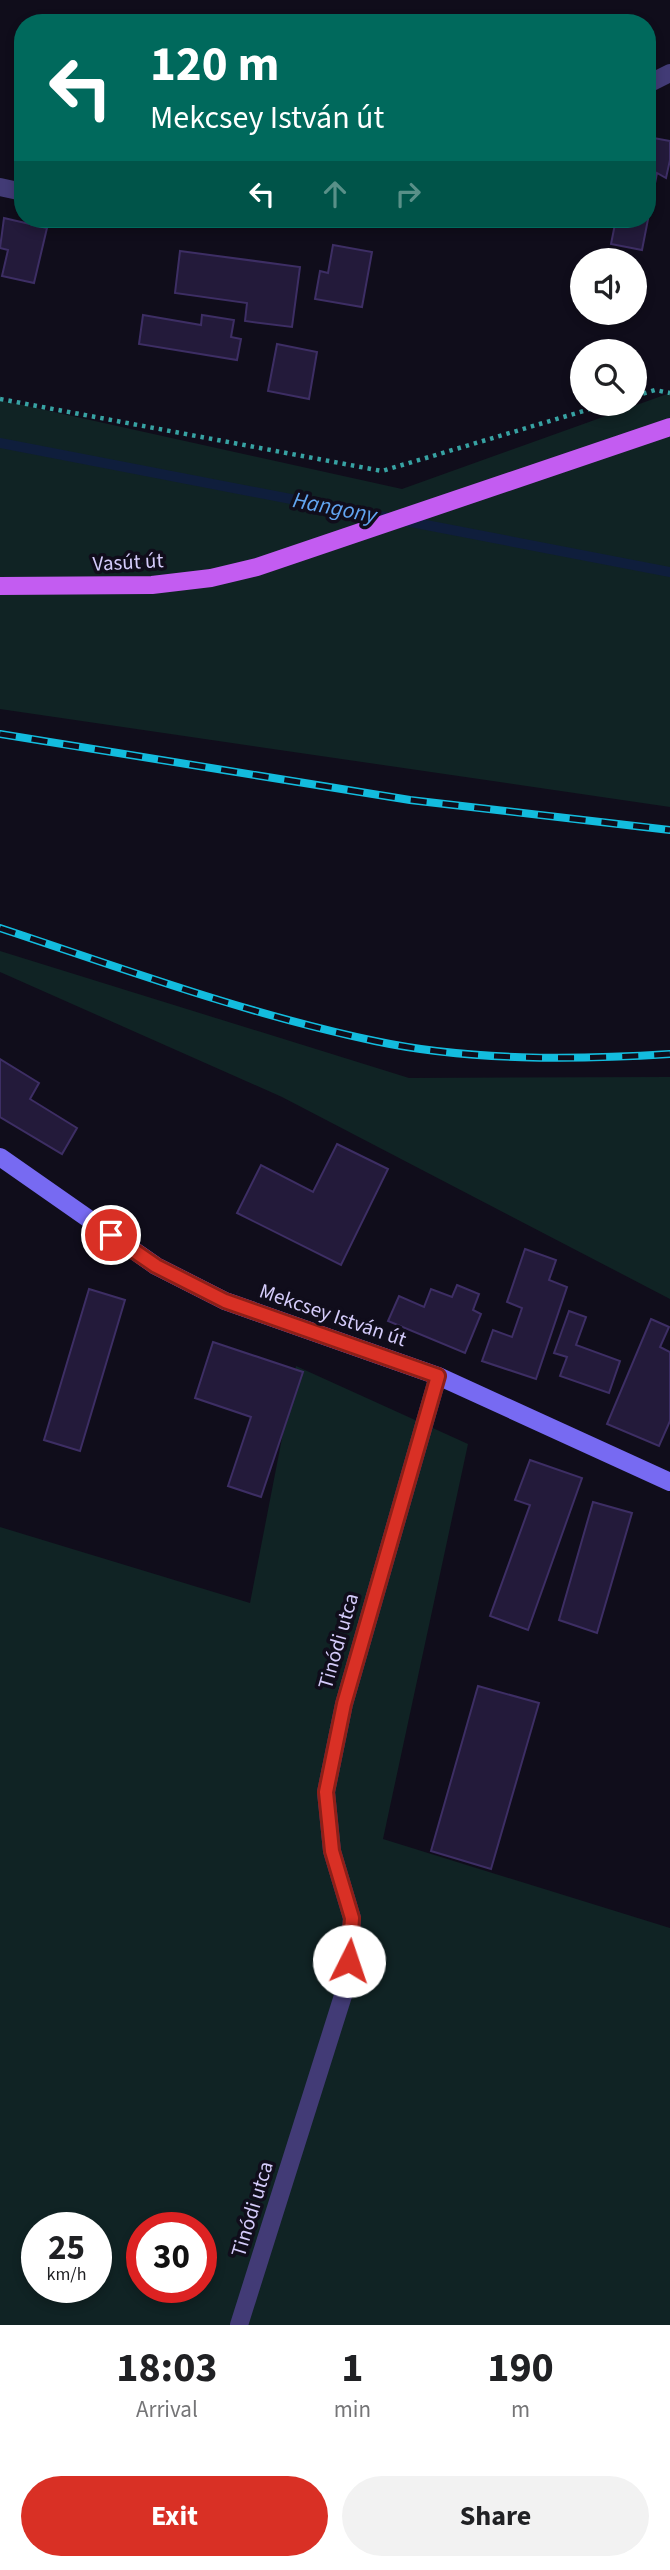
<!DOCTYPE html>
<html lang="en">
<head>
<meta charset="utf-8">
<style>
  :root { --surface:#fff; --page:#f2f2f2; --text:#202124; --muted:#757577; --accent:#d93025 }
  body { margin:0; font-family:"Source Sans 3",sans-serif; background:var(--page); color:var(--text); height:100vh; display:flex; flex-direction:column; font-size:26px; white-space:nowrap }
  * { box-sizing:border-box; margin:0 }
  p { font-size:23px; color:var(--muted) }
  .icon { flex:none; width:38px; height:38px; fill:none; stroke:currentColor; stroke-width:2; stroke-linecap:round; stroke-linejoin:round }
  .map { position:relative; height:2325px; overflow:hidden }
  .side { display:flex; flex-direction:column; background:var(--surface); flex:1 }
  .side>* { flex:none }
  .banner { position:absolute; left:14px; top:14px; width:642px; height:214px; border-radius:28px; box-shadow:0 4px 10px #0003; background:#00695c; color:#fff; overflow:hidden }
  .tools { position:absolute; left:570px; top:248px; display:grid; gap:14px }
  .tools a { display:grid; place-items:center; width:77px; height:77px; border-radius:50%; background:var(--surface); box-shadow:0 4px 10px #0003; font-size:35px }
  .speed { position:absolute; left:21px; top:2212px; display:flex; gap:14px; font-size:35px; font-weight:700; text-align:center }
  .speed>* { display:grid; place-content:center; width:91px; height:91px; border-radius:50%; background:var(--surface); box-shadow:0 4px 10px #0003; line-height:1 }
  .speed small { font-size:18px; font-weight:400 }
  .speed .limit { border:10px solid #d22; background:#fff; color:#111 }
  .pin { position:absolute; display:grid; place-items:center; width:60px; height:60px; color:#fff; margin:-30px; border:4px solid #fff; border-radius:50%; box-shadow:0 2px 7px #0007 }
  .me { position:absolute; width:77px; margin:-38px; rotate:4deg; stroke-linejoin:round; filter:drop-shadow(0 0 5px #0008) }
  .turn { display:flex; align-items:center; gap:24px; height:147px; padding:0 21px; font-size:32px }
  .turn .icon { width:91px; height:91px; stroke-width:2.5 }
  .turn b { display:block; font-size:49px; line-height:60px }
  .lanes { display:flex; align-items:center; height:66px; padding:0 21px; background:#0003; justify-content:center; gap:35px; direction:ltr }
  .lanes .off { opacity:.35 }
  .eta { display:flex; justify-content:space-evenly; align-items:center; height:119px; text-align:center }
  .eta b { font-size:42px; font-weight:700; line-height:49px }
  .primary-button { display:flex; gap:14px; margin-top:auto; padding:14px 21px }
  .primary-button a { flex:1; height:80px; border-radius:42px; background:var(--accent); color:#fff; font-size:28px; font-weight:700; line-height:80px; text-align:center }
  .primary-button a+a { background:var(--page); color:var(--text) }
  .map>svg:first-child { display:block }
</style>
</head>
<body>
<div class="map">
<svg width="670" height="2325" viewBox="0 0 670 2325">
  <rect width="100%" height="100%" fill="#100d1b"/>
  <g fill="#102324" fill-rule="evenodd">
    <polygon points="670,393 670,807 0,709 0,400 402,489"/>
    <polygon points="0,951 409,1078 670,1077 670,1299 282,1097 0,972"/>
    <path d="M296 1366 468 1444 383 1839 670 1928V2325H0V1527L250 1603ZM37 2228H96V2287H37ZM142 2228H201V2287H142Z"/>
  </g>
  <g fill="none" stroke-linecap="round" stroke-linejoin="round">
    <polyline stroke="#0f1e3c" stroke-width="10" points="0,443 670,572"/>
  </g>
  <g fill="#231a3a" stroke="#3d2e64" stroke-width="2">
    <polygon points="648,137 670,141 670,160 666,178 657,173 642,250 611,244 616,219 648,219"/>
    <polygon points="4,218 47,228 34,283 2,276 8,250 0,248"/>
    <polygon points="333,245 372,252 362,307 315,299 320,271 328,273"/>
    <polygon points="180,251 300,267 292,327 245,321 247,303 175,293"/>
    <polygon points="143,315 201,325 202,315 234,320 231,337 241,339 237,360 139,344"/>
    <polygon points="277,344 317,352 309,399 268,391"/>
    <polygon points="0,1059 39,1083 30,1099 77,1128 62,1154 0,1117"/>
    <polygon points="337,1144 388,1169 341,1265 237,1213 261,1165 313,1192"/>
    <polygon points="525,1249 556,1260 549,1280 567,1287 536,1379 482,1361 493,1330 512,1337 522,1308 507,1302"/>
    <polygon points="457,1285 479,1294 473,1310 481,1314 465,1353 388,1321 399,1296 424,1307 431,1289 452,1297"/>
    <polygon points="89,1289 125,1300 80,1451 44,1440"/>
    <polygon points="569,1311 586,1317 576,1345 620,1361 609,1393 560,1376 567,1357 554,1353"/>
    <polygon points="651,1319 669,1327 660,1347 670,1352 670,1421 659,1446 607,1424"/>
    <polygon points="213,1342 303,1372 261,1497 228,1486 251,1417 195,1398"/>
    <polygon points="530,1460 582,1478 528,1630 490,1616 530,1505 515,1500"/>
    <polygon points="593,1502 632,1513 597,1633 559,1620"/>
    <polygon points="478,1686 539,1703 491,1869 431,1851"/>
  </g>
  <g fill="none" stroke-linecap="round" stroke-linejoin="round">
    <g stroke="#37a2a3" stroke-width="4.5" stroke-dasharray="3.5 5" stroke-linecap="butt">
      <polyline points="635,396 655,390 670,393"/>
      <polyline points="0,399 382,471 607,404"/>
    </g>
    <g stroke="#423b76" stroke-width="18">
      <polyline points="648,84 670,73"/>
      <polyline points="0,187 23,192"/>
      <polyline points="205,219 280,219"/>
      <polyline points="239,2325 347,1983 352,1918 332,1851 326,1792 344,1704 438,1376"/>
    </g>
    <polyline stroke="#776af2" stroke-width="18" points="0,1157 156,1266 225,1301 438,1376 670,1482"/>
    <polyline stroke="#c35cf1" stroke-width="18" points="0,586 152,585 211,578 257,567 670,427"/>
    <g stroke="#13bcde" stroke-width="8">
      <g id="rail">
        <polyline points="0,734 410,800 670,830"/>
        <path d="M0 928C124 969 247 1014 375 1041 469 1061 574 1060 670 1054"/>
      </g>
    </g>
    <use href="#rail" stroke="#100d1b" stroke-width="5" stroke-dasharray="16" stroke-linecap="butt"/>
  </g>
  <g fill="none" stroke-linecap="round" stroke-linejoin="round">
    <g stroke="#8d1f18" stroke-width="18">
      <polyline id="route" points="111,1235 156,1266 225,1301 438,1376 344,1704 326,1792 332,1851 352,1918 349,1961"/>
    </g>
    <use href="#route" stroke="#d93025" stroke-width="12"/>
  </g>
  <g text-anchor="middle" stroke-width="7" stroke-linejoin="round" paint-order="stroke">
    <g font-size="21" fill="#d4cbfa" stroke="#100d1b">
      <text transform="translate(128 562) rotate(-3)" y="7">Vasút út</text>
      <text transform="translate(333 1315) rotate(19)" y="7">Mekcsey István út</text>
      <text transform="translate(338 1641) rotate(-74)" y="7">Tinódi utca</text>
      <text transform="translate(252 2209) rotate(-73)" y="7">Tinódi utca</text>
    </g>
    <g font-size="23" font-style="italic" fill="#62a5f1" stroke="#100d1b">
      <text transform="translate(335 507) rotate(11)" y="8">Hangony</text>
    </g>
  </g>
</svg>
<div class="tools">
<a><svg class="icon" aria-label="sound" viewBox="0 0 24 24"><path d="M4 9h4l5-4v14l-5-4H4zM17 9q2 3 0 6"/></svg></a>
<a><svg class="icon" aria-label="search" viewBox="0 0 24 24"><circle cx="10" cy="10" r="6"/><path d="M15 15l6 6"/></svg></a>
</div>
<div class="speed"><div>25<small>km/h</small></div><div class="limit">30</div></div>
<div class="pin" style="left:111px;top:1235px;background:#d93025"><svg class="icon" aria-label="arrive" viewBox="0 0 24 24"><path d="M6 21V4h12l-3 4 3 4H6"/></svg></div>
<svg class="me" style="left:349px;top:1961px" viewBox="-20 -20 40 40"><circle r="19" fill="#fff"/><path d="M0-13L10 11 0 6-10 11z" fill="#d93025"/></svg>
<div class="banner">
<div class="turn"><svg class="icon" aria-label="left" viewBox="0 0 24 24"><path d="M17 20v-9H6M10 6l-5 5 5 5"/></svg><div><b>120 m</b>Mekcsey István út</div></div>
<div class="lanes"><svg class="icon" aria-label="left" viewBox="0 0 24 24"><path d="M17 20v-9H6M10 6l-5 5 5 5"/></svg><svg class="icon off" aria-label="ahead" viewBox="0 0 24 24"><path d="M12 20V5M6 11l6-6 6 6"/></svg><svg class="icon off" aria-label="right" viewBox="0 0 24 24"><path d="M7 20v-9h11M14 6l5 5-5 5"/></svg></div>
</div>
</div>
<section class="side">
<div class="eta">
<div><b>18:03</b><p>Arrival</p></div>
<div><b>1</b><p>min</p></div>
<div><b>190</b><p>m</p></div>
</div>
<div class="primary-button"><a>Exit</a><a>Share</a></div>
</section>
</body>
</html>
